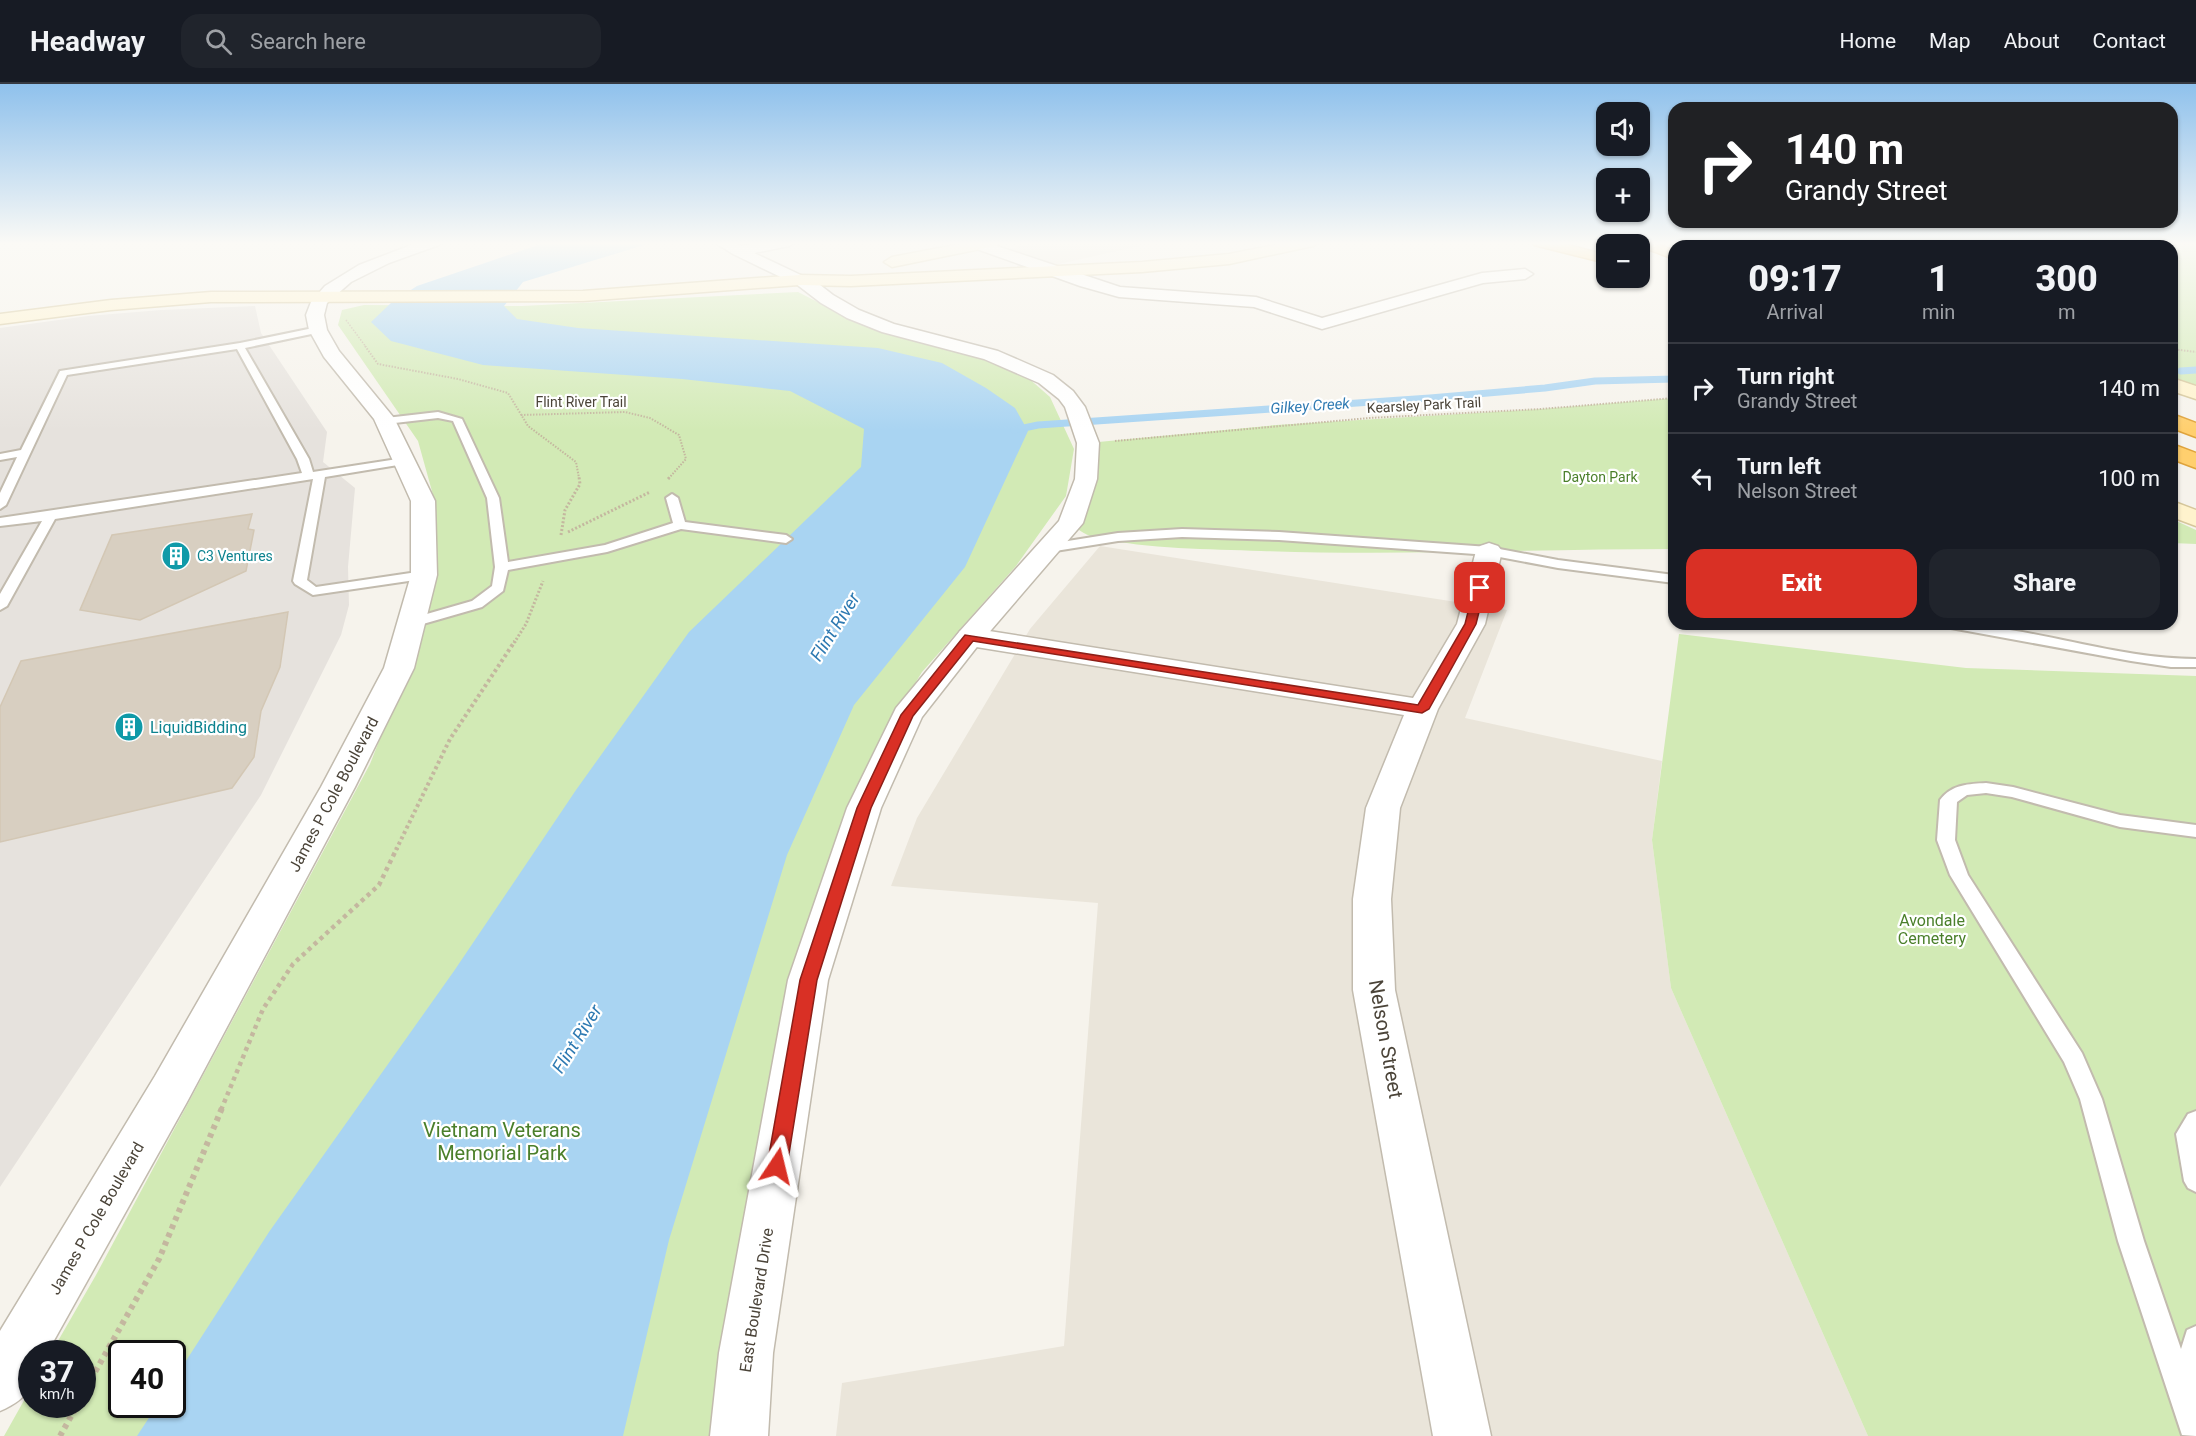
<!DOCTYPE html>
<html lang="en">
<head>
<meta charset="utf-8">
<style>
  :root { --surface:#171b24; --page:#20242c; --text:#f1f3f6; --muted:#9ea1a6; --line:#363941; --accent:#d93025 }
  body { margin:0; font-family:Roboto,sans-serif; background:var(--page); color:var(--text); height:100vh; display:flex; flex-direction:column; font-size:22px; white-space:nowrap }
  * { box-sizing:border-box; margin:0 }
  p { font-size:20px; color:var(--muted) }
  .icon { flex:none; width:33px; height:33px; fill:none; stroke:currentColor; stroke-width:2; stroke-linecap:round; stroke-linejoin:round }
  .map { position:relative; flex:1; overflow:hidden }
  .side { position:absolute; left:1668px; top:156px; width:510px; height:390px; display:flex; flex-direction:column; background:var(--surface); border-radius:18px; box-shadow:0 2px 4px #0004 }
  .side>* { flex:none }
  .hud { position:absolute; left:1668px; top:18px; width:510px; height:126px; border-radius:18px; box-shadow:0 2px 4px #0004; background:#202124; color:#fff; overflow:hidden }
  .tools { position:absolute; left:1596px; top:18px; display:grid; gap:12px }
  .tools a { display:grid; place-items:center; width:54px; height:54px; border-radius:12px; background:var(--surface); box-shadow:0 2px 4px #0004; font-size:30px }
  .speed { position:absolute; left:18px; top:1256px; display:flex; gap:12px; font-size:30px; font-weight:700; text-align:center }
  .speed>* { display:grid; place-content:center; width:78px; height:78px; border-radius:50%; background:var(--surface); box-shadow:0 2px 4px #0004; line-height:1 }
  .speed small { font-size:15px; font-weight:400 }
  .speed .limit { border:3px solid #111; border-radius:9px; background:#fff; color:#111 }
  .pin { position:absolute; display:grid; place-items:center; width:51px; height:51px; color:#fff; margin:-26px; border-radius:12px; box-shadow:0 3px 9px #0006 }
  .me { position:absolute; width:66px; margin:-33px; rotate:10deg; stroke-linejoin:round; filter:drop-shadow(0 0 4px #0008) }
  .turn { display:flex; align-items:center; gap:21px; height:126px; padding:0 18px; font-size:27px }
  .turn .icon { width:78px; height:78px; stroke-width:2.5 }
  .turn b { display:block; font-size:42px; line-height:51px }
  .eta { display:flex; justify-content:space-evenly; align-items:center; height:102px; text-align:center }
  .eta b { font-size:36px; font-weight:800; line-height:42px }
  .primary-button { display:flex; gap:12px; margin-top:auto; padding:12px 18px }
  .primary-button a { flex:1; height:69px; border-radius:18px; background:var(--accent); color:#fff; font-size:24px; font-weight:800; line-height:69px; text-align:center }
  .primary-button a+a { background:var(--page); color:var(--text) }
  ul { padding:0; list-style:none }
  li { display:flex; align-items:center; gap:18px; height:90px; padding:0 18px; border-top:2px solid var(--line) }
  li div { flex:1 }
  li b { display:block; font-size:22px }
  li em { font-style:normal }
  header { display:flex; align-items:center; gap:36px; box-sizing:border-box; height:84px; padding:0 30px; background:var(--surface); border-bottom:2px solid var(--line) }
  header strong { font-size:28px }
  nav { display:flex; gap:33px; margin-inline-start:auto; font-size:21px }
  .search { width:420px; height:54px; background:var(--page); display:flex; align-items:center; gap:15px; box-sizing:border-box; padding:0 21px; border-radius:18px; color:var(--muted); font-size:22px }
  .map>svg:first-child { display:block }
</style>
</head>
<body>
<header>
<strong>Headway</strong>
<div class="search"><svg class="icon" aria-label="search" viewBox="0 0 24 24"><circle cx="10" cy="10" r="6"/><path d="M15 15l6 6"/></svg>Search here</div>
<nav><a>Home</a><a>Map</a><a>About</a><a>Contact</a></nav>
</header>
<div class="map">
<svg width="2196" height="1352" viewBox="0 0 2196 1352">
  <rect width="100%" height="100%" fill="#f6f3ec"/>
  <g fill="#eae5da">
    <polygon points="1040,158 1158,158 1054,181 1007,165"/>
    <polygon points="1100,462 1507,526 1465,634 1662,677 1652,756 1671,904 1868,1352 836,1352 842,1299 1064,1262 1098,819 891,802 917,734 1030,545"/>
  </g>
  <polygon fill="#e6e2dd" points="255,222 261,249 327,348 323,378 355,404 348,483 349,521 341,551 261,711 0,1103 0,244 88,232 161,226"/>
  <g fill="#d2eab5" fill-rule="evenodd">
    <polygon points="1859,158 2196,158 2196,309 2172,300 2172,162 1857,162"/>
    <path d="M798 208 859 239 980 273 1026 292 1050 313 1074 365 1066 412 1016 482 922 588 876 663 827 844 760 1352H4L31 1304 32 1320H82V1269H51L96 1191 370 680 392 624 431 505 437 448 435 418 418 357 338 241 342 226 364 221 522 222ZM122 1269H172V1320H122Z"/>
    <path d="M1674 314V465C1536 465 1399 472 1261 467 1210 465 1147 465 1098 454 1087 452 1079 447 1071 439L1088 359 1276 341 1541 325Z"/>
    <polygon points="2172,435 2196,446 2196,460 2172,459"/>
    <polygon points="1679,550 1966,584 2196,592 2196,1352 1868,1352 1671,904 1652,756"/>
  </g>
  <polygon fill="#a9d4f2" points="547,158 654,158 523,198 504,222 517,235 578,244 878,264 942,279 986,304 1015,324 1028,347 965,483 854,621 787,771 669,1156 623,1352 137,1352 158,1320 172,1320 173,1297 269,1148 454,887 576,706 689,548 861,383 864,345 790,307 682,295 483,281 391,257 371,238 391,219 417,202"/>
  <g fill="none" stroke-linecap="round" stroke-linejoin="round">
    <g stroke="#a9d4f2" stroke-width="7">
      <polyline points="2181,287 2196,286"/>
      <polyline points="1014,346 1038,341 1430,314 1545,304 1595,297 1674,295"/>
    </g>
  </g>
  <g fill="#d8cfc1" stroke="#d3c7b4" stroke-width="1.5">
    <polygon points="252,430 248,445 254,446 246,487 140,536 80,526 112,451"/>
    <polygon points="288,528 280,583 261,627 254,673 232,704 0,758 0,623 21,577"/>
  </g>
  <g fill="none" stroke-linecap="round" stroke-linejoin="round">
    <g stroke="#c2bbae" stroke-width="4">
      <g id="service">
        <polygon points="318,243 322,246 321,248 245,264 309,375 313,388 404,374 410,377 404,380 325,393 307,496 316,503 424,487 431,491 429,494 313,511 295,500 293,497 313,395 55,435 7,522 0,526 0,510 42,437 0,442 0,434 302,389 297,375 237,265 67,291 6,421 0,425 0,409 17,373 0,376 0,370 21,366 60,287 240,259"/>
        <polygon points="438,328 462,335 499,414 508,478 605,461 673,439 666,414 672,410 678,414 685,438 786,451 792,455 786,459 681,445 607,468 508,486 503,507 482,523 416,542 406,542 404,539 406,536 472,517 492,502 495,483 487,414 453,337 438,334 386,340 381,337 386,334"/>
        <polygon points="1182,445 1279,448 1489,463 1558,476 1674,491 1674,499 1558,484 1489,471 1279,456 1182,453 1118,457 1049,468 1043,464 1049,460 1118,449"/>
        <path d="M1944 540C2029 540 2111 575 2196 575V583H2171L2131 577 1951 544Z"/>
        <path d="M1986 699 2013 703 2120 731 2196 741V753L2120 743 2012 713 1986 709 1967 711 1957 718 1955 756 1968 791 2082 969 2102 1015 2144 1157 2181 1265 2187 1246 2196 1242V1352L2182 1351 2118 1157 2080 1015 2064 978 1950 791 1937 756 1940 716C1952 700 1969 700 1986 699Z"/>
        <polygon points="2196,1027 2196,1108 2188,1104 2184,1097 2176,1050 2188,1030"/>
      </g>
    </g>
    <g stroke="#c2bbae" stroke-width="3">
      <g id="minor">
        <polygon points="714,158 733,158 741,162 763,158 796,158 789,162 754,169 805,193 807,196 799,201 793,199 733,170"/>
        <polygon points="974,158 985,158 1120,203 1256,213 1322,234 1482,189 1525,185 1533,190 1525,195 1483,199 1322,245 1254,223 1119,213 1080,202 974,164 972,161"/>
        <polygon points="1489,459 1498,462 1502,467 1485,540 1438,625 1400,724 1391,815 1395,906 1491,1352 1433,1352 1353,906 1353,815 1366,724 1404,631 970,562 960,559 956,553 960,547 970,544 1413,614 1457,540 1476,467 1480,462"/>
      </g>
    </g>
    <g stroke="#c2bbae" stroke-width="3">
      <g id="tertiary">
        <path d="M441 158 439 161 389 179 351 198 327 219 324 231 327 246 339 267 394 334 435 417 437 491 414 584 355 703 187 1018 47 1269H32C32 1302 32 1313 0 1327V1247L155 992 321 703 384 584 411 491V417L374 335 324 273 309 246 306 231 311 218 325 202 359 181 419 158Z"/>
        <polygon points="799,191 815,197 833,211 859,226 894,240 998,267 1053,291 1073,307 1085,323 1099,359 1097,395 1083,439 980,559 922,633 881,724 828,896 773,1269 768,1352 710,1352 719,1269 788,896 847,724 896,624 960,547 1059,437 1075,395 1077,359 1065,323 1059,315 1039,299 984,275 882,248 847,234 821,219 791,196"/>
      </g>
    </g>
    <g stroke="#d6c79b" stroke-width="3">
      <g id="secondary">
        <polygon points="971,158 1002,158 995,162 892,183 884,178 892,173"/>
        <polygon points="1290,158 1320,158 1313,162 1229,180 1142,188 851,202 799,201 583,217 211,218 111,226 0,240 0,230 111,216 211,208 583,207 799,191 851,192 1142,178 1229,170"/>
        <polygon points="1834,158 1850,158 1853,162 1837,162"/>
        <polygon points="2172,294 2196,302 2196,315 2172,307"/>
        <polygon points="2172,417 2196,426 2196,442 2172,433"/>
      </g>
    </g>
    <g stroke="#e0a43c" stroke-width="3">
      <g id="motorway">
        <polygon points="1532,158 1557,158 1606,171 1606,179 1534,161"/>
        <polygon points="1629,158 1651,158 1674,166 1674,175"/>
        <polygon points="1746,158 1766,158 1770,162 1750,162"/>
        <polygon points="2172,330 2196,339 2196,353 2172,344"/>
        <polygon points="2172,360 2196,369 2196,384 2172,375"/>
      </g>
    </g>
    <g stroke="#c4b79f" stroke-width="1.5" stroke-dasharray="1.5 1.5" stroke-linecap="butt">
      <polyline points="1869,159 1883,162"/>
      <polyline points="346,236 366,263"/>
    </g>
    <g stroke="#c4b79f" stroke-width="2" stroke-dasharray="1.5 1.5" stroke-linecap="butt">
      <polyline points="365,262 378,280 458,295 508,309 528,342 576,378 579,394"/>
      <polyline points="2172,265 2196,268"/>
      <polyline points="521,331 625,328 650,334 679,351 686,375 669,394"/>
      <polyline points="1115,357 1369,334 1541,325 1674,314"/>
    </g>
    <g stroke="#c4b79f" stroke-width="3" stroke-dasharray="2 2" stroke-linecap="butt">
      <polyline points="668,395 670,393"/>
      <polyline points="568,448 650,408"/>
      <polyline points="561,451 565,426 580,400 579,393"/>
      <polyline points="514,559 526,540 543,497"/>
    </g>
    <polyline stroke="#c4b79f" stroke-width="4" stroke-dasharray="3 3" stroke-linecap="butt" points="396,766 450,655 515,557"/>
    <polyline stroke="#c4b79f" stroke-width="4.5" stroke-dasharray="4 4" stroke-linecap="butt" points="221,1026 263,925 293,880 379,801 397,764"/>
    <g stroke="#c4b79f" stroke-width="6" stroke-dasharray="4.5 4.5" stroke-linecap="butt">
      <polyline points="82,1311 159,1175 222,1024"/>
      <polyline points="60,1352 78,1320"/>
    </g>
    <use href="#service" fill="#fff" fill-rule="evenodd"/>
    <use href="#minor" fill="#fff" fill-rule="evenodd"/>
    <use href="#tertiary" fill="#fff" fill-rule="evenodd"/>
    <use href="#secondary" fill="#fff3cd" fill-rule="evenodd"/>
    <use href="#motorway" fill="#ffcf6e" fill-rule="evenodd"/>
  </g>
  <linearGradient id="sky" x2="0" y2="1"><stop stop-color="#8fc1ec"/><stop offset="0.46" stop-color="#fbfaf6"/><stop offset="1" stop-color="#fbfaf6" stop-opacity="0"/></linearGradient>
  <rect width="2196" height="347" fill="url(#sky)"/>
  <polygon fill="#d93025" stroke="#8d1f18" stroke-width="1.5" points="1480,500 1485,504 1476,540 1429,625 1422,629 973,557 913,632 871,724 817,896 787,1082 784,1088 777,1091 770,1088 767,1082 800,896 857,724 901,631 965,551 1418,621 1465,540 1474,504"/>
  <defs>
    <g id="building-disc" transform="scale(1.5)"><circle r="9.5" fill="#0f9aa8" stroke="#fff"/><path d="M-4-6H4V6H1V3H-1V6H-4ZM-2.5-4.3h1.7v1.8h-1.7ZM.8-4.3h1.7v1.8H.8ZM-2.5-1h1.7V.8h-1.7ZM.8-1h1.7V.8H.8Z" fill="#fff"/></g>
  </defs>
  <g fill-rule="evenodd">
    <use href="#building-disc" x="176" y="472"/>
    <use href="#building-disc" x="129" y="643"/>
  </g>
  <g text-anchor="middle" stroke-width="4.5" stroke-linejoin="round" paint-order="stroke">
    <g font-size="14" fill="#4b4439" stroke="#fff">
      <text x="581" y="323">Flint River Trail</text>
      <text transform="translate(1424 321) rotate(-3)" y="5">Kearsley Park Trail</text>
    </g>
    <g font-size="14" fill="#4a7f2a" stroke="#fff">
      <text x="1600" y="398">Dayton Park</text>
    </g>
    <g font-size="14" fill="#0d838f" stroke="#fff" text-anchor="start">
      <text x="197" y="477">C3 Ventures</text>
    </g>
    <g font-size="15" font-style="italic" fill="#2e7ab2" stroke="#fff">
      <text transform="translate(1310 322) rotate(-4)" y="5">Gilkey Creek</text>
    </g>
    <g font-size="16" fill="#0d838f" stroke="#fff" text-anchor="start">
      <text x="150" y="649">LiquidBidding</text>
    </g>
    <g font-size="16" fill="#4b4439" stroke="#fff">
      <text transform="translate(333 710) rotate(-62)" y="6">James P Cole Boulevard</text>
      <text transform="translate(96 1134) rotate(-60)" y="6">James P Cole Boulevard</text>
      <text transform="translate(756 1216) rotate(-81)" y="6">East Boulevard Drive</text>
    </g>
    <g font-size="16" fill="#4a7f2a" stroke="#fff">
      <text x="1932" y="842">Avondale<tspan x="1932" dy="18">Cemetery</tspan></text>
    </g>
    <g font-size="18" font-style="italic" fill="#2e7ab2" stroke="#fff">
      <text transform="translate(835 543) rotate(-58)" y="6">Flint River</text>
      <text transform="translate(577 955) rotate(-58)" y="6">Flint River</text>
    </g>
    <g font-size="20" fill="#4b4439" stroke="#fff">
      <text transform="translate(1386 955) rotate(80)" y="7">Nelson Street</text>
    </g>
    <g font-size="20" fill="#4a7f2a" stroke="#fff">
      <text x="502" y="1053">Vietnam Veterans<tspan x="502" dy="23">Memorial Park</tspan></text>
    </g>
  </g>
</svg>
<div class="tools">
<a><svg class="icon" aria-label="sound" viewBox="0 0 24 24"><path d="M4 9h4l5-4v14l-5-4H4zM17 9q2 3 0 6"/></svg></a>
<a>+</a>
<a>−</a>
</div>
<div class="speed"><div>37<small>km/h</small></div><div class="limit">40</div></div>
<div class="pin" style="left:1480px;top:504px;background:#d93025"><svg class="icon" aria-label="arrive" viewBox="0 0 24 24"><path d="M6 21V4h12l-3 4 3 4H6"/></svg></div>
<svg class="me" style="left:777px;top:1082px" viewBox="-20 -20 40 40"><path d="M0-17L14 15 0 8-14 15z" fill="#d93025" stroke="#fff" stroke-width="4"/></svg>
<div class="hud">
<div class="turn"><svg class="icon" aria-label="right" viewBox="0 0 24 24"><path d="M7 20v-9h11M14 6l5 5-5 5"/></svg><div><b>140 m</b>Grandy Street</div></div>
</div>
<section class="side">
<div class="eta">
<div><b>09:17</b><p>Arrival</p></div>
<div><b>1</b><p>min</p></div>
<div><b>300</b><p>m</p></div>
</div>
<ul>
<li><svg class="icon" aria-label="right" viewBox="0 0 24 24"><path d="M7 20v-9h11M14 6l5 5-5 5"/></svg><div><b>Turn right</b><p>Grandy Street</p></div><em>140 m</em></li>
<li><svg class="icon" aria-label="left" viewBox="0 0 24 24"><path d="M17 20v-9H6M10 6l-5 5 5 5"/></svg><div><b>Turn left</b><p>Nelson Street</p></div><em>100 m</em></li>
</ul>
<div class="primary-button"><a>Exit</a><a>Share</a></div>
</section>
</div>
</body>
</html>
